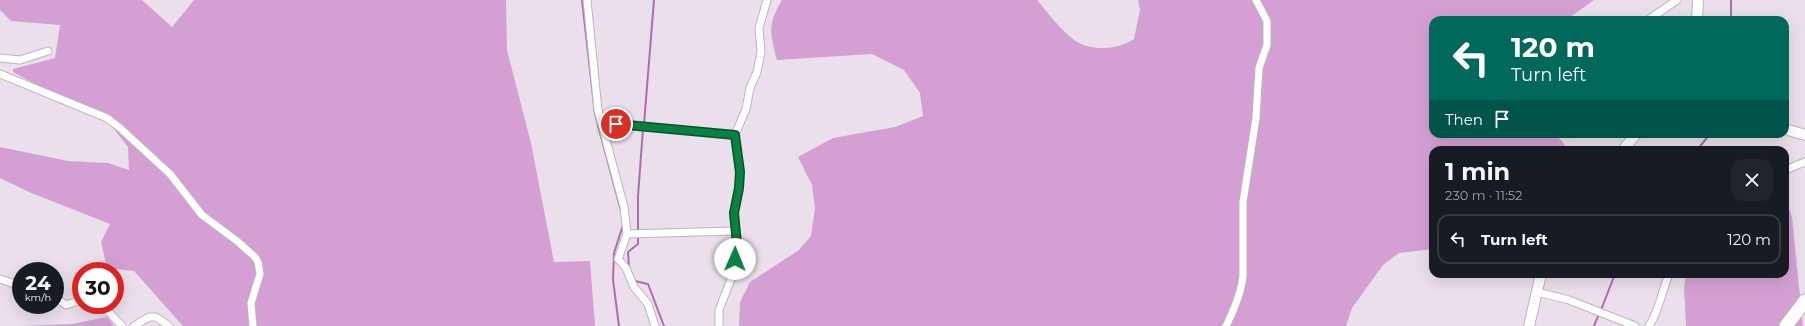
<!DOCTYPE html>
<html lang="en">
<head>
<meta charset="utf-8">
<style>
  :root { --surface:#171b24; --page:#20242c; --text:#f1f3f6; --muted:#9ea1a6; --line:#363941 }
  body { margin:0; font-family:Montserrat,sans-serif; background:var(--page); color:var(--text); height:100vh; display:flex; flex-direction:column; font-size:15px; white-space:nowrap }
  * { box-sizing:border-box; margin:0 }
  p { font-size:13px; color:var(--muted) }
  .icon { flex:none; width:22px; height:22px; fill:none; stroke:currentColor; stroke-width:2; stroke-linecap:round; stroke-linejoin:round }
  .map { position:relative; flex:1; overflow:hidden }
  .sheet { position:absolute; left:1429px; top:146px; width:360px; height:132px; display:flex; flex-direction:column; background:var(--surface); border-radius:12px; box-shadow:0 4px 16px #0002 }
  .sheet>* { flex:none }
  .hud { position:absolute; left:1429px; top:16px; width:360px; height:122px; border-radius:12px; box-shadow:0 4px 16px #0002; background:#00695c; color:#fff; overflow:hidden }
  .speed { position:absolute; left:12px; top:262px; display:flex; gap:8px; font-size:20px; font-weight:700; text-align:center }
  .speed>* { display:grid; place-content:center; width:52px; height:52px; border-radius:50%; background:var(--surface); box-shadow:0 4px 16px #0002; line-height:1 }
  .speed small { font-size:10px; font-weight:400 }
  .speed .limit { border:6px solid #d22; background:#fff; color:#111 }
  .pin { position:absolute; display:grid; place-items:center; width:34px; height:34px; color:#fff; margin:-17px; border:2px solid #fff; border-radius:50%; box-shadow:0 1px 4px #0007 }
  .me { position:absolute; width:44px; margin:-22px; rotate:1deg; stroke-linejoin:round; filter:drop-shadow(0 0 3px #0008) }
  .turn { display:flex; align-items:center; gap:14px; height:84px; padding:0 16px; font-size:18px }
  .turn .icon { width:52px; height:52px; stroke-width:2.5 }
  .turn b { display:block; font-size:28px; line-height:34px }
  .then { display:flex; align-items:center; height:38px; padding:0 16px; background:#0003; gap:8px; font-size:15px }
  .round { display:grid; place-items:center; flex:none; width:42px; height:42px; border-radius:12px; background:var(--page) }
  .summary { display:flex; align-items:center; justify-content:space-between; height:68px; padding:0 16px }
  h1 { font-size:24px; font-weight:700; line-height:30px }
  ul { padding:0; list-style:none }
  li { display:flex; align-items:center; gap:12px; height:50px; margin:0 8px 6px; padding:0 8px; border:2px solid var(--line); border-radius:12px }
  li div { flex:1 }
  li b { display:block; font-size:15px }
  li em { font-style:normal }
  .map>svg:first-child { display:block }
</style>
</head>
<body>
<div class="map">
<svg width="1805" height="326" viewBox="0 0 1805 326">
  <rect width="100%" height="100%" fill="#eadfea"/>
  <g fill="#d4a0d3">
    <polygon points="0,0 142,0 172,27 194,0 506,0 507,50 531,143 554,262 590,261 595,326 183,326 134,271 107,268 101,242 110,224 29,192 0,178 0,147 68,161 108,163 129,170 128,147 110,124 13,72 13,69 55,58 60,25 11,21 0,10"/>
    <path d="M782 0H1037C1048 13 1059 28 1073 39 1089 52 1118 50 1134 39L1140 10 1138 0H1594L1566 20H1433V134H1554L1562 141 1568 150H1433V249L1399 253 1383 265 1352 308 1346 326H739L740 302 750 282 799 250 811 236 815 208 812 185 798 157 833 138 895 127 923 116 920 93 904 70 872 54 777 60C770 33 767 25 782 0Z"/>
    <polygon points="1785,198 1792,217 1803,326 1686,326 1684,288 1686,274 1785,274"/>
    <polygon points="107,317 114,326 22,326 72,324"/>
  </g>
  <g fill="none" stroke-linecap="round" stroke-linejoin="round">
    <g stroke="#ae6dae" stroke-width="2">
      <polyline points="582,0 595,114 621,211"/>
      <polyline points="1731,0 1731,20"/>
      <polyline points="644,124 654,0"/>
      <polyline points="1697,150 1710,134"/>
      <polyline points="629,267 628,252 638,244 638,196 643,129"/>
      <polyline points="634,279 635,281 648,284 664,326"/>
      <polyline points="1601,310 1615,274"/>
      <polyline points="619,326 613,280 614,253 623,225"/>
      <polyline points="1594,326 1599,314"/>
    </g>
    <g stroke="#bfb4be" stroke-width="9">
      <g id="street">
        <polyline points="587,0 598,110 624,207 627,234 618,259 626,268 634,287 648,304 655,326"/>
        <polyline points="1648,20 1677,0"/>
        <polyline points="0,58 20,60 48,51"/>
        <polyline points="0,74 107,118 120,128 170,174 202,215 237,241 255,257 258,262 260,274 251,303 253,326"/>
        <polyline points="601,122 735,135"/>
        <polyline points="1785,170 1805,162"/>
        <polyline points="627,234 734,231"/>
        <polyline points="0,279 21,286"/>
        <polyline points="1537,292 1569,300 1635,326"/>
        <polyline points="55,297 66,305 81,300"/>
        <polyline points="100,305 107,310 122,326"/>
        <polyline points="134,326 149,317 156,317 169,326"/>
        <polyline points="719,326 719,310 733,274 737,244 734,213 739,188 740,172 735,135 746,109 750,88 757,72 761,52 759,28 767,0"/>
        <path d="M1226 326C1234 310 1241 294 1243 276V202L1256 118 1259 68 1267 45V21L1256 0"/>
        <path d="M1649 326C1659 311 1662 291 1669 274"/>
      </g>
    </g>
    <g stroke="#bfb4be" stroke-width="12">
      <g id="secondary">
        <polyline points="1697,20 1698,0"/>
        <polyline points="1785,129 1805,135"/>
        <polyline points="1623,150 1636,134"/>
        <polyline points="1529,326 1541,274"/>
      </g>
    </g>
    <g stroke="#bfb4be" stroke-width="15">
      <polyline id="highway" points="1786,326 1805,301"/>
    </g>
    <use href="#street" stroke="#fff" stroke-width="7"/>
    <use href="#secondary" stroke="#fff" stroke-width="10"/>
    <use href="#highway" stroke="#fff" stroke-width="13"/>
  </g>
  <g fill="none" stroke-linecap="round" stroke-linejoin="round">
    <g stroke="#07532c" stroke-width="10">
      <polyline id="route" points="616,124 735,135 740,172 739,188 734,213 737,244 735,259"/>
    </g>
    <use href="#route" stroke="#0b8043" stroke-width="7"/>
  </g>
</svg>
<div class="speed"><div>24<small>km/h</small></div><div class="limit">30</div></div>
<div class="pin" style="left:616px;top:124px;background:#d93025"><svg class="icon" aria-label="arrive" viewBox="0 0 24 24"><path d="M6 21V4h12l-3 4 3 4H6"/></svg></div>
<svg class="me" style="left:735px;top:259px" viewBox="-20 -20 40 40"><circle r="19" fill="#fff"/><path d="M0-13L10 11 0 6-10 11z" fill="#0b8043"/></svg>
<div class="hud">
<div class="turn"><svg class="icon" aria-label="left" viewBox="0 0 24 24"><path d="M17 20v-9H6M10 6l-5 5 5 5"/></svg><div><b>120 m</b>Turn left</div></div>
<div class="then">Then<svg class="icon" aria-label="arrive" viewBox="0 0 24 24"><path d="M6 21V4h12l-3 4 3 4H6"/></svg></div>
</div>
<section class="sheet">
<div class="summary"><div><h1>1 min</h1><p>230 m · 11:52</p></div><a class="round"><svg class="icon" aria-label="close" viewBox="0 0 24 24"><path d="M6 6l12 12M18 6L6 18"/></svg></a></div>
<ul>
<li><svg class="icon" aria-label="left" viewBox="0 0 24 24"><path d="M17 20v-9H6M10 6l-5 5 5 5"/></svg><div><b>Turn left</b></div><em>120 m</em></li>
</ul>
</section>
</div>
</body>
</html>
